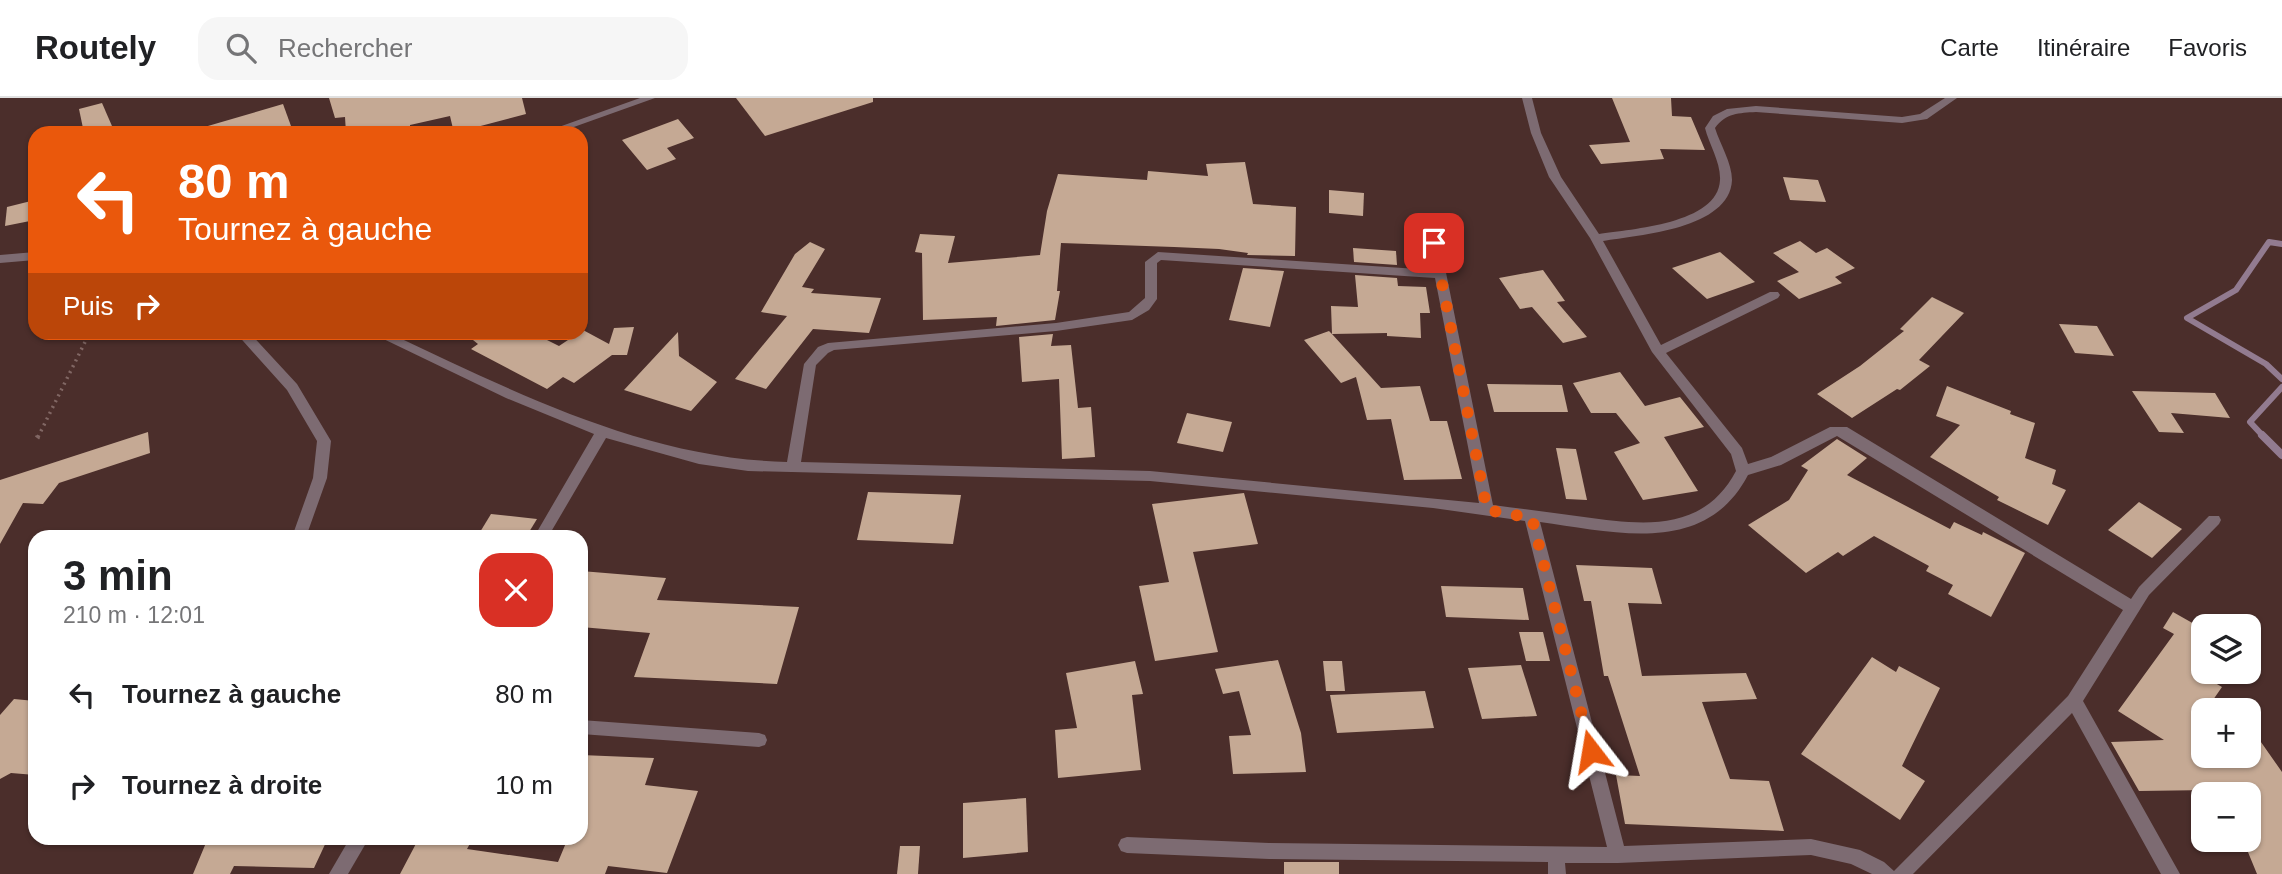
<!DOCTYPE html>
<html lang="fr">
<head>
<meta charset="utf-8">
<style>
  :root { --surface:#fff; --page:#f6f6f6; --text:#202124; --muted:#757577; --line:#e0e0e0 }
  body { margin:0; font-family:Arial,sans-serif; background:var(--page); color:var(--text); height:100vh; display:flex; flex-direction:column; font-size:26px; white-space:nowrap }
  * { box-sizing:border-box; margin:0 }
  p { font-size:23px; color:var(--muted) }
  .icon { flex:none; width:38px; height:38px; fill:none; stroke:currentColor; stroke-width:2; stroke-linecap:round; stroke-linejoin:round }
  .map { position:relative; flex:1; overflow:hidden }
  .details { position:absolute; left:28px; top:432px; width:560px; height:315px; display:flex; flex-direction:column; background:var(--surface); border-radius:21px; box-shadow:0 2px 5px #0004 }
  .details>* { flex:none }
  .top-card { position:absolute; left:28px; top:28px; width:560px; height:214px; border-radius:21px; box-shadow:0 2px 5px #0004; background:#ea580c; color:#fff; overflow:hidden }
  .tools { position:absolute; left:2191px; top:516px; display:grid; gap:14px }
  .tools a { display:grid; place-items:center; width:70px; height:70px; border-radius:14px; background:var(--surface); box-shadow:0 2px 5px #0004; font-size:35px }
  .pin { position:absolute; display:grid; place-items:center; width:60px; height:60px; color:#fff; margin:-30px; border-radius:14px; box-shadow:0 4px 10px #0006 }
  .me { position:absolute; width:77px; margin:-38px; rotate:346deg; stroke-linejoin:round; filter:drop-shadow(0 0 5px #0008) }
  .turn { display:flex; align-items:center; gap:24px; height:147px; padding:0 35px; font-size:32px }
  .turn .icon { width:91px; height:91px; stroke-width:2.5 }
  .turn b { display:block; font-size:49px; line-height:60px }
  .then { display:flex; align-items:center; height:66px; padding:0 35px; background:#0003; gap:14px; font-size:26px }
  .round { display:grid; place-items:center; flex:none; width:74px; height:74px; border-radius:21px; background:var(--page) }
  .overview { display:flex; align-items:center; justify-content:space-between; height:119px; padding:0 35px }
  h1 { font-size:42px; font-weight:600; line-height:52px }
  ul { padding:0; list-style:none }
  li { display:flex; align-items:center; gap:21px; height:91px; padding:0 35px }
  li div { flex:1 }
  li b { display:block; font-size:26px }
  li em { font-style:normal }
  header { display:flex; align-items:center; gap:42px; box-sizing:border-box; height:98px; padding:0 35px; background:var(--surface); border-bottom:2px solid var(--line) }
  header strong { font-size:33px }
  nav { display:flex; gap:38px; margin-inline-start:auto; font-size:24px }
  .search { width:490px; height:63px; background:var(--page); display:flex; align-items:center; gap:18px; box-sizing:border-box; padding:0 24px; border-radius:21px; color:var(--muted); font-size:26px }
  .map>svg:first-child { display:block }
</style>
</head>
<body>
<header>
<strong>Routely</strong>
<div class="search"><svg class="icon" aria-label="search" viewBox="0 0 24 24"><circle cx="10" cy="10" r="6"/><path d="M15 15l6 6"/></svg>Rechercher</div>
<nav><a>Carte</a><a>Itinéraire</a><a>Favoris</a></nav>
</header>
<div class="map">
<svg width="2282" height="776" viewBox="0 0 2282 776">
  <rect width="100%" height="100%" fill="#4b2e2b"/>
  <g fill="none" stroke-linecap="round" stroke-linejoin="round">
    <g stroke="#927b90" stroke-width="6">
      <polyline points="2282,146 2269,144 2236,192 2187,220 2266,266 2282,281"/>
      <polyline points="2264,339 2250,324 2282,289"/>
    </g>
    <polyline stroke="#927b90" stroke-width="8" points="2262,337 2282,357"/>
  </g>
  <g fill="#c5a994">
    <polygon points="329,0 522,0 526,16 454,35 450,18 410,27 410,35 346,35 345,19 335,20"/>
    <polygon points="736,0 873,0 873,4 765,38"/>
    <polygon points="1612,0 1671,0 1672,18 1691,19 1705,52 1660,51 1664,61 1601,66 1589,47 1630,44"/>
    <polygon points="102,5 115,35 84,35 79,11"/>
    <polygon points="283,6 291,28 266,35 202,35 201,30"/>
    <polygon points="678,21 694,40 667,50 676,61 647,72 622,42"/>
    <polygon points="1245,64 1253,106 1296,109 1295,158 1247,157 1248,155 1219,151 1174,149 1061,145 1057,193 1060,193 1055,222 996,228 997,219 923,222 922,155 915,154 920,136 955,138 948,165 1040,157 1047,113 1058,76 1147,82 1148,73 1208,78 1206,66"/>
    <polygon points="1783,79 1818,82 1826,104 1790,102"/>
    <polygon points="1329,92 1364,95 1363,118 1329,115"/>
    <polygon points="35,102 35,122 5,128 7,109"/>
    <polygon points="1800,143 1816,155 1827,150 1855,170 1835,179 1842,185 1799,201 1777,183 1799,174 1773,155"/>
    <polygon points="810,144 825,151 802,189 814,191 811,195 881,200 869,235 813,231 766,291 735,281 787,218 761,214 795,156"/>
    <polygon points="1353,150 1396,153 1397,167 1354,164"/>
    <polygon points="1720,154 1755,184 1707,201 1672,170"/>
    <polygon points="1243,170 1284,173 1270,229 1229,222"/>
    <polygon points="1543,172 1565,203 1557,204 1587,239 1563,245 1532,209 1520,211 1499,180"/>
    <polygon points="1355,177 1397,180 1398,188 1426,189 1430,215 1420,215 1421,240 1387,238 1387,235 1332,236 1381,290 1420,288 1430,323 1447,323 1462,381 1404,382 1391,321 1367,322 1356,279 1341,285 1304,242 1329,233 1332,236 1331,208 1358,209"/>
    <polygon points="1932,199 1964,215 1919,262 1930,268 1900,292 1897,291 1852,320 1817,296 1860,268 1904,233 1900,231"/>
    <polygon points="2059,226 2097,228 2114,258 2075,255"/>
    <polygon points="634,229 627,257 612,257 574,285 563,279 547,291 471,251 478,246 463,234 531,234 559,248 583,232 609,246 614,230"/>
    <polygon points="678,234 679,258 717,284 691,313 624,292"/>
    <polygon points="1053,236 1051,248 1071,247 1078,310 1091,309 1095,359 1062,361 1059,281 1022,284 1019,239"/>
    <polygon points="1620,274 1645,308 1680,299 1704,329 1664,339 1698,393 1643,402 1614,354 1640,345 1616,315 1591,315 1573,285"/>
    <polygon points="1487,286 1562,287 1568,314 1494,314"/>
    <polygon points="1947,288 2011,313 2010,316 2035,325 2025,360 2056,372 2052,386 2066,392 2048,427 1997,402 1999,399 1930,359 1960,327 1936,318"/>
    <polygon points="2132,293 2215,295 2230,320 2171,315 2184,335 2159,334"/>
    <polygon points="1187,315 1232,324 1223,354 1177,345"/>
    <polygon points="148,334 150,355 59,385 43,406 23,405 0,446 0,382"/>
    <polygon points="1837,341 1867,360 1847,377 1950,431 1954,424 1982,437 1983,434 2025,455 1991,519 1948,496 1953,487 1926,473 1929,468 1874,438 1843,458 1838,454 1806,475 1748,427 1789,402 1808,372 1801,368"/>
    <polygon points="1556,350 1576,351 1587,402 1566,401"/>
    <polygon points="868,394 961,397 953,446 857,442"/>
    <polygon points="1244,395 1258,446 1193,454 1218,554 1155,563 1139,488 1169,484 1152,406"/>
    <polygon points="2139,404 2182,431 2152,460 2108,432"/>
    <polygon points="491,416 537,421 526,439 477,439"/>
    <polygon points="1576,467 1652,470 1662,506 1628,505 1642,578 1746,575 1757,601 1702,604 1730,681 1769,683 1784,733 1625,726 1616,677 1640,678 1608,578 1604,578 1591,503 1584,503"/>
    <polygon points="581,473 666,480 657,502 799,509 777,586 634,579 650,535 581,529"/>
    <polygon points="1441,488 1523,490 1529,522 1446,519"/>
    <polygon points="2173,514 2203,531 2203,578 2222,589 2206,612 2203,612 2203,658 2249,658 2249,627 2282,674 2282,776 2257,776 2243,742 2249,742 2249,695 2212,696 2209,692 2139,693 2111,644 2164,642 2118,613 2174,536 2163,530"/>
    <polygon points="1519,534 1543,534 1550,563 1526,563"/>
    <polygon points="1872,559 1896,574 1899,568 1940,590 1902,668 1925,683 1900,722 1801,656"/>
    <polygon points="1278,562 1301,635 1306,674 1233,676 1229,638 1251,637 1239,593 1223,596 1215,571"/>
    <polygon points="1135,563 1143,596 1132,597 1141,672 1058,680 1055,632 1077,630 1066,575"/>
    <polygon points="1323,563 1342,563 1345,593 1326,593"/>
    <polygon points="1521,567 1537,618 1482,621 1468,570"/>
    <polygon points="1425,593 1434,630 1337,635 1330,597"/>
    <polygon points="14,601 35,603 35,677 11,675 0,681 0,617"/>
    <polygon points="581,657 654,660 645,687 698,693 667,775 608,768 605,776 400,776 419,740 473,740 467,751 558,764 568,740 581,740"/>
    <polygon points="1026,700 1028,754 963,760 963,705"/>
    <polygon points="208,740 328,740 314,770 234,768 230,776 193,776"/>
    <polygon points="900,748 920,748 918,776 897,776"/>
    <rect x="1284" y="764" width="55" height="12"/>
  </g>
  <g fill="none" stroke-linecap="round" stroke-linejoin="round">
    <polyline stroke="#816764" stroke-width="3.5" stroke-dasharray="2 4.5" stroke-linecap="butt" points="38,339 90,234"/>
    <polyline stroke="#816764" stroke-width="5" stroke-dasharray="2 6" stroke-linecap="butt" points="37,340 39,337"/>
    <g fill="#7d6b72" fill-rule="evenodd">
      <polygon points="640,0 655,0 557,35 542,35"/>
      <path d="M1522 0H1532L1541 35 1561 79 1599 136C1631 131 1718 126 1720 82 1721 65 1709 46 1705 30L1713 18 1727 11 1756 8 1902 19 1920 16 1945 0H1957L1927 21 1902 25 1756 14C1739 15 1726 15 1715 30 1720 46 1732 65 1732 82 1730 131 1639 137 1603 143L1661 247 1770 194H1778L1780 197 1778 200 1666 255 1742 350 1748 366 1771 359 1830 329H1847L2131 501 2139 489 2209 418H2219L2221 422 2219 426 2149 497 2083 603 2180 776H2161L2072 615 1913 776H1872L1851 766 1811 757 1618 765H1565L1566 776H1548V764L1269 761 1127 755 1121 753 1118 747 1121 741 1127 739 1269 745 1607 749 1525 423 1433 410 1150 383 748 373 699 366 606 340 548 439H534L594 336 506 300 369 234H387C515 294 643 360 787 364L804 266 818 249 828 245 1056 225 1129 214 1145 200V164L1158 154 1433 172 1428 145 1434 141 1440 145 1493 407C1523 411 1554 415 1584 419 1643 427 1703 435 1736 373L1731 356 1652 254 1590 140 1549 79 1531 35ZM1161 162 1435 180 1479 405 1150 373 801 364 816 267 828 255 834 252 1056 233 1132 222 1149 212 1157 201V165ZM1837 338 2123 512 2068 598 1894 773 1884 764 1860 752 1811 741 1624 748 1540 424C1615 434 1705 459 1748 377L1781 367Z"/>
      <polygon points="35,154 35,162 0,165 0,157"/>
      <polygon points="235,234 249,234 297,286 331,343 327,380 306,439 292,439 313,380 317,343 287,292"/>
      <polygon points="581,622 759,635 765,637 767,642 765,647 759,649 581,636"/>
      <polygon points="350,740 369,740 348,776 329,776"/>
    </g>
  </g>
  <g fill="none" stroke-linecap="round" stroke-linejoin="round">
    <polyline stroke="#ea580c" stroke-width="12" stroke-dasharray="0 21.6" points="1434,145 1487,412 1532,420 1591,653"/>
  </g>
</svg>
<div class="tools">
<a><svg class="icon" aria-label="layers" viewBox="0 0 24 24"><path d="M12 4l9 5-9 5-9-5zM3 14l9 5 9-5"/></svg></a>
<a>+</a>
<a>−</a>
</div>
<div class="pin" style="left:1434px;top:145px;background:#d93025"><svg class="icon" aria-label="arrive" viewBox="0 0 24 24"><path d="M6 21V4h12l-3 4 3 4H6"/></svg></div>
<svg class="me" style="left:1591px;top:653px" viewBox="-20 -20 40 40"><path d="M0-17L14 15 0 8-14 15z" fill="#ea580c" stroke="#fff" stroke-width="4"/></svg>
<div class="top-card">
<div class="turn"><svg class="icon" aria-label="left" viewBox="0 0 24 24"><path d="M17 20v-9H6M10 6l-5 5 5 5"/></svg><div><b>80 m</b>Tournez à gauche</div></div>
<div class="then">Puis<svg class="icon" aria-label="right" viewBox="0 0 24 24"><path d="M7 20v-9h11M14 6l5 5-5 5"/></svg></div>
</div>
<section class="details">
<div class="overview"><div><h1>3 min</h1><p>210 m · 12:01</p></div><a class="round" style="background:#d93025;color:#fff"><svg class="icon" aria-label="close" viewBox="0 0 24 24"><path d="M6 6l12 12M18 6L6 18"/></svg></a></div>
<ul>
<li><svg class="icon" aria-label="left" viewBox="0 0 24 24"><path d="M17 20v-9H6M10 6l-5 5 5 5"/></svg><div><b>Tournez à gauche</b></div><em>80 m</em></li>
<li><svg class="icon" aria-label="right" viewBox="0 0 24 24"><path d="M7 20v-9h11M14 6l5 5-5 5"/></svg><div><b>Tournez à droite</b></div><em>10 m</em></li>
</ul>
</section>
</div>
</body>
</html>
